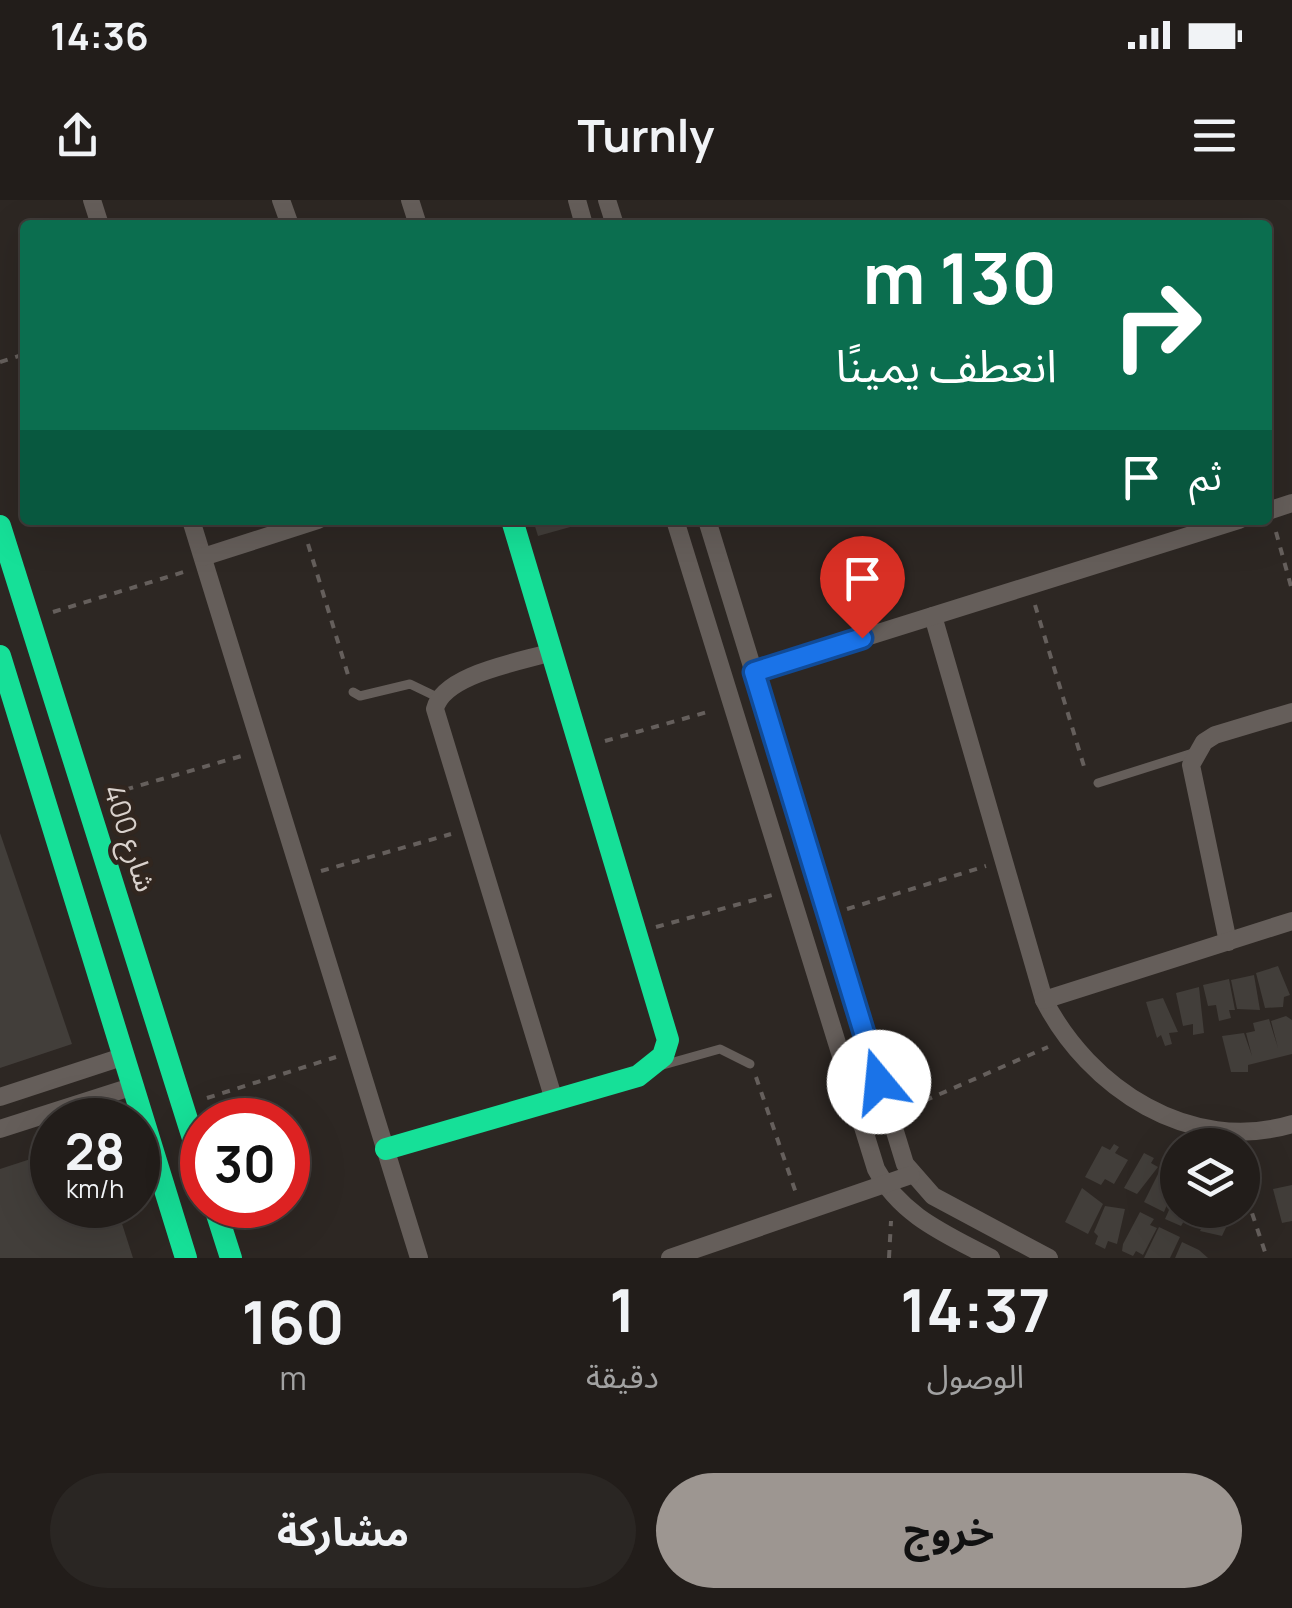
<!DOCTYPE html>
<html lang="ar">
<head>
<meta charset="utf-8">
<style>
  :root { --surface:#221d1a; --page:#2a2623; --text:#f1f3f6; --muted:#a2a2a2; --line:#3f3b39; --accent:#9d9691 }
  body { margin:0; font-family:Manrope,"Noto Sans Arabic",sans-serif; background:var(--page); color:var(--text); direction:rtl; height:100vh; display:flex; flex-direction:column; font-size:38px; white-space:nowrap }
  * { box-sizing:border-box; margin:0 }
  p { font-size:32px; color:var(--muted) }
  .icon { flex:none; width:55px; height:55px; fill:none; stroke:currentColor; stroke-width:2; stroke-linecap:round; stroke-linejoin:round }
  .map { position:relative; height:1058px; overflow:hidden; direction:ltr }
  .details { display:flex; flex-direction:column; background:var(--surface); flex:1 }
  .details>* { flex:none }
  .guide { position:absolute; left:20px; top:20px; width:1252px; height:305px; border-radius:10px; box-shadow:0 10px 40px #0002,0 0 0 2px var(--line); direction:rtl; background:#0b6e4f; color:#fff; overflow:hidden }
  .tools { position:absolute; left:1160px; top:928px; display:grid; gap:20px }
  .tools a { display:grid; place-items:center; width:100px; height:100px; border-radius:50%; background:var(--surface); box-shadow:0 10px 40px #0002,0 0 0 2px var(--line); font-size:50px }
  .speed { position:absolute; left:30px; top:898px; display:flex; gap:20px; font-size:50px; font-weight:700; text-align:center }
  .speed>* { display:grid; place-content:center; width:130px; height:130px; border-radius:50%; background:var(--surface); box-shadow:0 10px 40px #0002,0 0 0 2px var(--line); line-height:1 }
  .speed small { font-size:25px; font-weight:400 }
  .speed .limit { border:15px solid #d22; background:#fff; color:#111 }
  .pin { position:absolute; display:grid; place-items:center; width:85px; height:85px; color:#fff; margin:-102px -42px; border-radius:50% 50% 50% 0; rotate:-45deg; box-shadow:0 0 10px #0007 }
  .pin .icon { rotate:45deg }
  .me { position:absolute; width:110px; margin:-55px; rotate:343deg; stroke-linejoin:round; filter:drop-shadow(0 0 8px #0008) }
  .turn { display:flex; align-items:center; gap:35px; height:210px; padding:0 50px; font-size:45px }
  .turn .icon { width:130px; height:130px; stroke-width:2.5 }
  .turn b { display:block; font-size:70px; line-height:85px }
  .then { display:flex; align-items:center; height:95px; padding:0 50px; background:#0003; gap:20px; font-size:38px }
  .eta { display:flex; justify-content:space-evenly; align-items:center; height:170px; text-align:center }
  .eta b { font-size:60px; font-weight:700; line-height:70px }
  .primary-button { display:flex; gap:20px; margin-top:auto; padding:20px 50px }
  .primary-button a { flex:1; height:115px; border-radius:60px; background:var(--accent); color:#111; font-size:40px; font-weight:700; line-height:115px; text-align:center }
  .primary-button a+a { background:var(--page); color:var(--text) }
  .status { display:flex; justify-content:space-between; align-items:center; height:70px; padding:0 50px; background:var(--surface); direction:ltr }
  .status svg { height:28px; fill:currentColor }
  header { display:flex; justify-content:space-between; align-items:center; height:130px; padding:0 50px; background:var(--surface); font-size:45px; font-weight:700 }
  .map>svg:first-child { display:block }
</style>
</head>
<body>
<div class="status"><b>14:36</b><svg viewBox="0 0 49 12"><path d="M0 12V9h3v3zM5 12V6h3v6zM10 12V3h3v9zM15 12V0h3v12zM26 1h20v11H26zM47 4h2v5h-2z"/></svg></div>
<header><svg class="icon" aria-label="menu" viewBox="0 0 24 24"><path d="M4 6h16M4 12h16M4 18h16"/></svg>Turnly<svg class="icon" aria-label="share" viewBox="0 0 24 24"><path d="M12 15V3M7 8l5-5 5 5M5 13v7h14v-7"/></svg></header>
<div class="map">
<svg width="1292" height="1058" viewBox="0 0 1292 1058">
  <rect width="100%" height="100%" fill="#2d2723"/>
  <g fill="#423e3a">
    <polygon points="533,320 580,320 581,324 538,336"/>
    <polygon points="0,633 72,844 0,868"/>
    <polygon points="1278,766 1290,795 1284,797 1283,807 1265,808 1256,773"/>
    <polygon points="1254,775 1260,810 1237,809 1231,780"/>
    <polygon points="1229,779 1235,810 1229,810 1231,818 1219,821 1216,805 1208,806 1203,785"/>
    <polygon points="1199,787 1204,833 1193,835 1193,824 1183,826 1176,793"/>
    <polygon points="1163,798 1178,832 1169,833 1172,844 1165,846 1161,835 1157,838 1146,802"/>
    <polygon points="1286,816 1292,820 1292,854 1248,865 1248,872 1231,872 1222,836 1244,833 1252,856 1246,833 1255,831 1253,823 1269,819 1278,848 1271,821"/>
    <polygon points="1114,944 1119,947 1115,953 1128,960 1114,984 1105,979 1101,985 1085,977 1102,946 1110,950"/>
    <polygon points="52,952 52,1005 116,1005 133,1058 0,1058 0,969"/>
    <polygon points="1144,953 1154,958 1151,963 1158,967 1137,994 1124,988"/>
    <polygon points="1160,970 1178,978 1164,1012 1144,1002"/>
    <polygon points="1292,985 1292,1021 1282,1023 1273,989"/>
    <polygon points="1082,988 1103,1004 1088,1034 1065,1022"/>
    <polygon points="1178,990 1178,1010 1197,1011 1189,1013 1181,1026 1165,1019"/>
    <polygon points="1105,1006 1125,1009 1117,1044 1108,1041 1105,1049 1095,1044 1098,1036 1094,1032"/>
    <polygon points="1210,1010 1228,1010 1225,1017 1230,1019 1222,1036 1200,1031"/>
    <polygon points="1140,1012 1154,1019 1150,1025 1157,1028 1143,1055 1136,1051 1133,1056 1122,1051 1123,1044"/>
    <polygon points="1159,1027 1180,1037 1170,1058 1144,1058"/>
    <polygon points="1182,1042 1199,1050 1208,1058 1175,1058"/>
  </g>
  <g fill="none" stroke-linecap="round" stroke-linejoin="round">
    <g stroke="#655f5c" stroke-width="4" stroke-dasharray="8 8" stroke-linecap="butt">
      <polyline points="0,162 25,154"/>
      <polyline points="1276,332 1292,390"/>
      <polyline points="308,344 349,478"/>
      <polyline points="1035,405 1086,573"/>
      <polyline points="53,412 187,371"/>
      <polyline points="605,541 711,511"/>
      <polyline points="110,594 245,555"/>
      <polyline points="321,671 451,634"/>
      <polyline points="847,709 986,666"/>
      <polyline points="656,727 772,695"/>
      <polyline points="756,877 797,996"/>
      <polyline points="207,898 336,857"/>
      <polyline points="910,907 1048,847"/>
      <polyline points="1242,983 1267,1058"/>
      <polyline points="889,1058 891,1021"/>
    </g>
    <g stroke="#655e5a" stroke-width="9">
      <polyline points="353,492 360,496 410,484 437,497"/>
      <polyline points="1098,583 1196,552"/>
      <polyline points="663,865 720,849 750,864"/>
    </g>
    <g stroke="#655e5a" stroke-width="18">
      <polyline points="92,0 100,25"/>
      <polyline points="281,0 290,25"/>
      <polyline points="410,0 418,25"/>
      <polyline points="577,0 584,25"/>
      <polyline points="607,0 615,25"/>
      <polyline points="1268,311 1292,303"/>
      <polyline points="191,320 419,1058"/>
      <path d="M675 320 876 969C901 1016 946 1034 991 1058"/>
      <polyline points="707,320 905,964 933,996 1049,1058"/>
      <polyline points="203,357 318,320"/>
      <path d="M933 416 1044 800C1089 888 1190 955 1292 924"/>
      <path d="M552 452C520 462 443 474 435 509L554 900"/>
      <polyline points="754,472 1239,320"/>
      <polyline points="1228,742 1191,565 1204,542 1215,535 1292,512"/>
      <polyline points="1044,800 1292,721"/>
      <polyline points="0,897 125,856"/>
      <polyline points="0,929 134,886"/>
      <polyline points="670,1058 911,975"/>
    </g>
    <g stroke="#16e098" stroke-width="22">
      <polyline points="0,326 202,967"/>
      <polyline points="0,456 186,1058"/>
      <polyline points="386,949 638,876 663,856 668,840 512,320"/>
      <polyline points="214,1005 231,1058"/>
    </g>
  </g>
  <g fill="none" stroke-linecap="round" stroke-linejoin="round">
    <g stroke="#114b97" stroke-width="25">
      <polyline id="route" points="862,438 754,472 879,882"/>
    </g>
    <use href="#route" stroke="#1a73e8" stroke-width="18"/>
  </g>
  <g text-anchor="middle" stroke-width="9" stroke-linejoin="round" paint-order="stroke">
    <g font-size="28" fill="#d9d1cc" stroke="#31261f">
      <text transform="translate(130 638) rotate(72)" y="10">شارع 400</text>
    </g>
  </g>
</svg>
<div class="tools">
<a><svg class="icon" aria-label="layers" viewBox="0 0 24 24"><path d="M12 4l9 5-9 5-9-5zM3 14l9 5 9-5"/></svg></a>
</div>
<div class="speed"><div>28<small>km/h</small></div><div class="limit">30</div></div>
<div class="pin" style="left:862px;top:438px;background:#d93025"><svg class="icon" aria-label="arrive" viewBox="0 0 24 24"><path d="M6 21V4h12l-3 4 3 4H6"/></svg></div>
<svg class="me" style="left:879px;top:882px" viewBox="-20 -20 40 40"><circle r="19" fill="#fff"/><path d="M0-13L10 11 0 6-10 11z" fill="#1a73e8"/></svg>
<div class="guide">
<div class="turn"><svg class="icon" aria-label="right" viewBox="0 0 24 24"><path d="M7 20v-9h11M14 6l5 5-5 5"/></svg><div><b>130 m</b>انعطف يمينًا</div></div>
<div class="then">ثم<svg class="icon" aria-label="arrive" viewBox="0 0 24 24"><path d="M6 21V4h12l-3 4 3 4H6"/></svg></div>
</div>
</div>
<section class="details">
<div class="eta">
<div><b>14:37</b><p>الوصول</p></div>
<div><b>1</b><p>دقيقة</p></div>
<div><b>160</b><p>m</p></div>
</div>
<div class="primary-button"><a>خروج</a><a>مشاركة</a></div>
</section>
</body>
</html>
